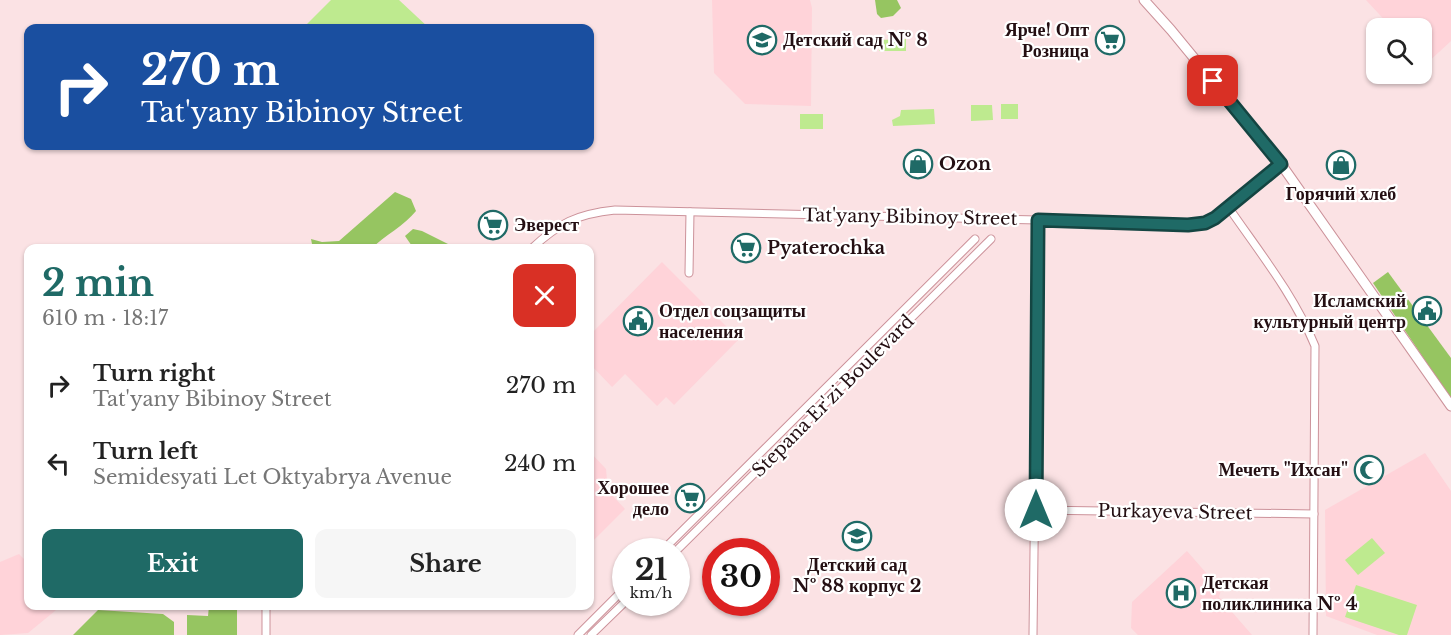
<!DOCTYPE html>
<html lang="en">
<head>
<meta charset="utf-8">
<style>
  :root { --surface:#fff; --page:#f6f6f6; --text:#222; --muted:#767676; --accent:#1f6a66 }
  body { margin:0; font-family:"Libre Baskerville",serif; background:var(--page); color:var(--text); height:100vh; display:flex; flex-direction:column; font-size:22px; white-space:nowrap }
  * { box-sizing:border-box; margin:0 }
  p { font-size:20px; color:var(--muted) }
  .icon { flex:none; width:33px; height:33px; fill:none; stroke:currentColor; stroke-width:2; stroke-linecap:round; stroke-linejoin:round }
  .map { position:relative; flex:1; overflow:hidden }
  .side { position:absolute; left:24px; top:244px; width:570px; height:366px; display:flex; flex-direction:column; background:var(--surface); border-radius:12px; box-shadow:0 2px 4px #0004 }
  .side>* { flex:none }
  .banner { position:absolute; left:24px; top:24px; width:570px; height:126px; border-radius:12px; box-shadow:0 2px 4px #0004; background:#1a4fa0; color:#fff; overflow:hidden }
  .fabs { position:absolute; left:1366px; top:18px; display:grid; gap:12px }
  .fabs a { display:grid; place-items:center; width:66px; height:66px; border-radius:12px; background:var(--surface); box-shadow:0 2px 4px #0004; font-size:30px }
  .speed { position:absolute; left:612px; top:538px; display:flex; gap:12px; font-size:30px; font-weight:700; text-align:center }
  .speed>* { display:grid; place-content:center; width:78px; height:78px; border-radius:50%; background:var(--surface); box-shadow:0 2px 4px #0004; line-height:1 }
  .speed small { font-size:15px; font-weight:400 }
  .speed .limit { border:9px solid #d22; background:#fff; color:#111 }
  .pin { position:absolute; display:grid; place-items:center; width:51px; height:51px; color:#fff; margin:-26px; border-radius:12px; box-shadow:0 3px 9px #0006 }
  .me { position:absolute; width:66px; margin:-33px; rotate:0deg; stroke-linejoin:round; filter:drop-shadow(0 0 4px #0008) }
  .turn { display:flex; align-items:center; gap:21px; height:126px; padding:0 18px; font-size:27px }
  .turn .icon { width:78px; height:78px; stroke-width:2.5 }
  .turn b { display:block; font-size:42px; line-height:51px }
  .round { display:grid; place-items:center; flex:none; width:63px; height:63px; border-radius:12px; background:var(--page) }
  .overview { display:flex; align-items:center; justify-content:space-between; height:102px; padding:0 18px }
  h1 { font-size:36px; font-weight:800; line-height:45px; color:var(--accent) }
  .button { display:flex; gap:12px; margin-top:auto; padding:12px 18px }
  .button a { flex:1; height:69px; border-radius:12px; background:var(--accent); color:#fff; font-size:24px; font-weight:800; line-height:69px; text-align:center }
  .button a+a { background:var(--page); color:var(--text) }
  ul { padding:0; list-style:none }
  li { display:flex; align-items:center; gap:18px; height:78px; padding:0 18px }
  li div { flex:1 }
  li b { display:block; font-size:22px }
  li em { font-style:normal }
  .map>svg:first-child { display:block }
</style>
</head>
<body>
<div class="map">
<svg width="1451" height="635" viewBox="0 0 1451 635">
  <rect width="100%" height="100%" fill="#fbe2e4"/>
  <g fill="#ffd3d9">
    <polygon points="712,0 810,0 812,8 811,106 745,104 714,73"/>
    <polygon points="1366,0 1451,0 1451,41 1426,64 1422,60 1422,28 1392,28"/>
    <polygon points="662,262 739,339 674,405 666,397 657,406 625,374 612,387 590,364 590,335"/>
    <polygon points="590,452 606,469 608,491 625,509 590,544"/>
    <polygon points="1425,453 1451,491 1451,635 1377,635 1326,616 1325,510"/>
    <polygon points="1187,551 1221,590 1219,597 1252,635 1138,635 1131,628 1132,602"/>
    <polygon points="19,554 28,563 28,606 61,606 28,633 0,635 0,562"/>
  </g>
  <g fill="#beea8f">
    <polygon points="331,0 399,0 429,28 303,28"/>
    <polygon points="906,39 906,51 879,51 879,40"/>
    <polygon points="1018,104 1018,119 1001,119 1001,104"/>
    <polygon points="971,105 992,105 993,120 971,121"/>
    <polygon points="934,109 935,124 893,126 892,120 900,116 901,110"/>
    <rect x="800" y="114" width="23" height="15"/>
    <polygon points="1372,538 1385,553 1358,575 1345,560"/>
    <polygon points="1356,585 1417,605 1407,635 1399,635 1345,617"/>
  </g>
  <g fill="#96c561">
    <polygon points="875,0 897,0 901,8 893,16 881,18 877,14"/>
    <path d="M395 192 411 199 416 211C404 226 385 235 371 249H313L311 239 322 242 339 241Z"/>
    <polygon points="413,229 422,231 458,249 414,249 405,236"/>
    <polygon points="1388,272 1451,358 1451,399 1373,283"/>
    <polygon points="209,606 237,606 237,635 187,635 187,615 208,616"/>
    <polygon points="98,610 163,614 174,622 174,635 73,635"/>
  </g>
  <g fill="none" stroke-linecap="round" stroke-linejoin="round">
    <g stroke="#cc929a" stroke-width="9">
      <g id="minor">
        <path d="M1229 208C1260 253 1294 295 1315 346L1313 635"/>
        <path d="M531 249C559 223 577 214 615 210L1038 220 1188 225 1205 223 1215 218 1281 164"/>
        <polyline points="689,273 690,212"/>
        <polyline points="1036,510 1314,514"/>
        <polyline points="661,552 975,239"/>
        <polyline points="675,552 991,239"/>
        <polyline points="266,635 266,606"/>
        <polyline points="578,635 626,587"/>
        <polyline points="591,635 626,601"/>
        <polyline points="1033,635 1038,220"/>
      </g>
    </g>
    <g stroke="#cc929a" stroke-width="11">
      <polyline id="major" points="1144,0 1171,30 1281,164 1451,406"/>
    </g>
    <use href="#minor" stroke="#fff" stroke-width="7"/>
    <use href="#major" stroke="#fff" stroke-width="9"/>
  </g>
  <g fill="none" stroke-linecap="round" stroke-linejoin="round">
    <g stroke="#144542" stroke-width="15">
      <polyline id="route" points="1036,510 1038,220 1188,225 1205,223 1215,218 1281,164 1213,81"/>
    </g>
    <use href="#route" stroke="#1f6a66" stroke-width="10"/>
  </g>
  <defs>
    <g id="school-ring" transform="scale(1.5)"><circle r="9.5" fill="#fff" stroke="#1f6a66" stroke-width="1.5"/><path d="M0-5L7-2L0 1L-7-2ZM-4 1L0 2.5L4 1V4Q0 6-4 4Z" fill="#1f6a66"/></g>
    <g id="supermarket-ring" transform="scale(1.5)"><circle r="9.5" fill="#fff" stroke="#1f6a66" stroke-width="1.5"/><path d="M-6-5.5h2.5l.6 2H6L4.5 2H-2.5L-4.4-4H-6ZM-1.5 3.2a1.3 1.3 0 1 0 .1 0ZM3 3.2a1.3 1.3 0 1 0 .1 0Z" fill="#1f6a66"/></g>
    <g id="shop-ring" transform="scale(1.5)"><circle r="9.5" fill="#fff" stroke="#1f6a66" stroke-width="1.5"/><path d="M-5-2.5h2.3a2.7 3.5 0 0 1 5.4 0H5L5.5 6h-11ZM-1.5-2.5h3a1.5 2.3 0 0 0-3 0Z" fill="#1f6a66"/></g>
    <g id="civic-ring" transform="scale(1.5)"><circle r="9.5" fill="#fff" stroke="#1f6a66" stroke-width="1.5"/><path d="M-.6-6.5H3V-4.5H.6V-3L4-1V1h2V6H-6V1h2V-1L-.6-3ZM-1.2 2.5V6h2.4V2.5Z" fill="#1f6a66"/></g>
    <g id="mosque-ring" transform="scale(1.5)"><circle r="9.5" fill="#fff" stroke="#1f6a66" stroke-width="1.5"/><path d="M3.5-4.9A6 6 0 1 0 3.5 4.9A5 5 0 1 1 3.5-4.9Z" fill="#1f6a66"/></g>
    <g id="hospital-ring" transform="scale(1.5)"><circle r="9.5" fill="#fff" stroke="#1f6a66" stroke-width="1.5"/><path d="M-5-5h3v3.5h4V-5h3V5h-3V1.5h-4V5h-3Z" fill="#1f6a66"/></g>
  </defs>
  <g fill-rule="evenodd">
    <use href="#school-ring" x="762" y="40"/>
    <use href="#supermarket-ring" x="1110" y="40"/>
    <use href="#shop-ring" x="918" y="164"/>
    <use href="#shop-ring" x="1341" y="165"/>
    <use href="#supermarket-ring" x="493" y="225"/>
    <use href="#supermarket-ring" x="746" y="248"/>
    <use href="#civic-ring" x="1427" y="311"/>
    <use href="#civic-ring" x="638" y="321"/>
    <use href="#mosque-ring" x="1369" y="470"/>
    <use href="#supermarket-ring" x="690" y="498"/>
    <use href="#school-ring" x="857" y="536"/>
    <use href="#hospital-ring" x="1181" y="593"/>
  </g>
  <g text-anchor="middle" stroke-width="4.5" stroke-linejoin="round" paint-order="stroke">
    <g font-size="18" font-weight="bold" fill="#240f13" stroke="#fff" text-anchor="start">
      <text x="1089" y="36" text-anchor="end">Ярче! Опт<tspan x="1089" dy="21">Розница</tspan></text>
      <text x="783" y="46">Детский сад № 8</text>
      <text x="939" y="170">Ozon</text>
      <text x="1341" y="200" text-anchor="middle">Горячий хлеб</text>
      <text x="514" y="231">Эверест</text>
      <text x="767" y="254">Pyaterochka</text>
      <text x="1406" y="307" text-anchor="end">Исламский<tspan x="1406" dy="21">культурный центр</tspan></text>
      <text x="659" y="317">Отдел соцзащиты<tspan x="659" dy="21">населения</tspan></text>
      <text x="1348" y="476" text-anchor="end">Мечеть "Ихсан"</text>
      <text x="669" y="494" text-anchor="end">Хорошее<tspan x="669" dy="21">дело</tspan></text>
      <text x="857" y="571" text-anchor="middle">Детский сад<tspan x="857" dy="21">№ 88 корпус 2</tspan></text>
      <text x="1202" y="589">Детская<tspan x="1202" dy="21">поликлиника № 4</tspan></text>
    </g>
    <g font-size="18" fill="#240f13" stroke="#fff">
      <text transform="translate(910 217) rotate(1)" y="6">Tat'yany Bibinoy Street</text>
      <text transform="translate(833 396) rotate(-45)" y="6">Stepana Er'zi Boulevard</text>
      <text transform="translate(1175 512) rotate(1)" y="6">Purkayeva Street</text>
    </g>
  </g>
</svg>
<div class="fabs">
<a><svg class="icon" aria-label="search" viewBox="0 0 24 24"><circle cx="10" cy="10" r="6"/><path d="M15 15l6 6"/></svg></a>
</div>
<div class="speed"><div>21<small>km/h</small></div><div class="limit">30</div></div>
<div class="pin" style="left:1213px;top:81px;background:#d93025"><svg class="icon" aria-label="arrive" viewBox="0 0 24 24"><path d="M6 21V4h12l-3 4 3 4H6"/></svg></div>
<svg class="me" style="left:1036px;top:510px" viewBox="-20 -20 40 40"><circle r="19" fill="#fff"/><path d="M0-13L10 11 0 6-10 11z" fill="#1f6a66"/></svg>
<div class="banner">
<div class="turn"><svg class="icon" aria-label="right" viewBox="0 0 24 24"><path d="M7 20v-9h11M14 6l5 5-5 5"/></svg><div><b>270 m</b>Tat'yany Bibinoy Street</div></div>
</div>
<section class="side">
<div class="overview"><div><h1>2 min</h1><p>610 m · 18:17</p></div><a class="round" style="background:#d93025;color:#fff"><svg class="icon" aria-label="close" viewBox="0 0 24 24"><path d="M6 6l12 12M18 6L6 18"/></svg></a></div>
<ul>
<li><svg class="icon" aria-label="right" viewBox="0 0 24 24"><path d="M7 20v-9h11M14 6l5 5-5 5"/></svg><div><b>Turn right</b><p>Tat'yany Bibinoy Street</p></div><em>270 m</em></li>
<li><svg class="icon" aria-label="left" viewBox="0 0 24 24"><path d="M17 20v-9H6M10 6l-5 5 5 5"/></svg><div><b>Turn left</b><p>Semidesyati Let Oktyabrya Avenue</p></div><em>240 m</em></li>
</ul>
<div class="button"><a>Exit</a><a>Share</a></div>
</section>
</div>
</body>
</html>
